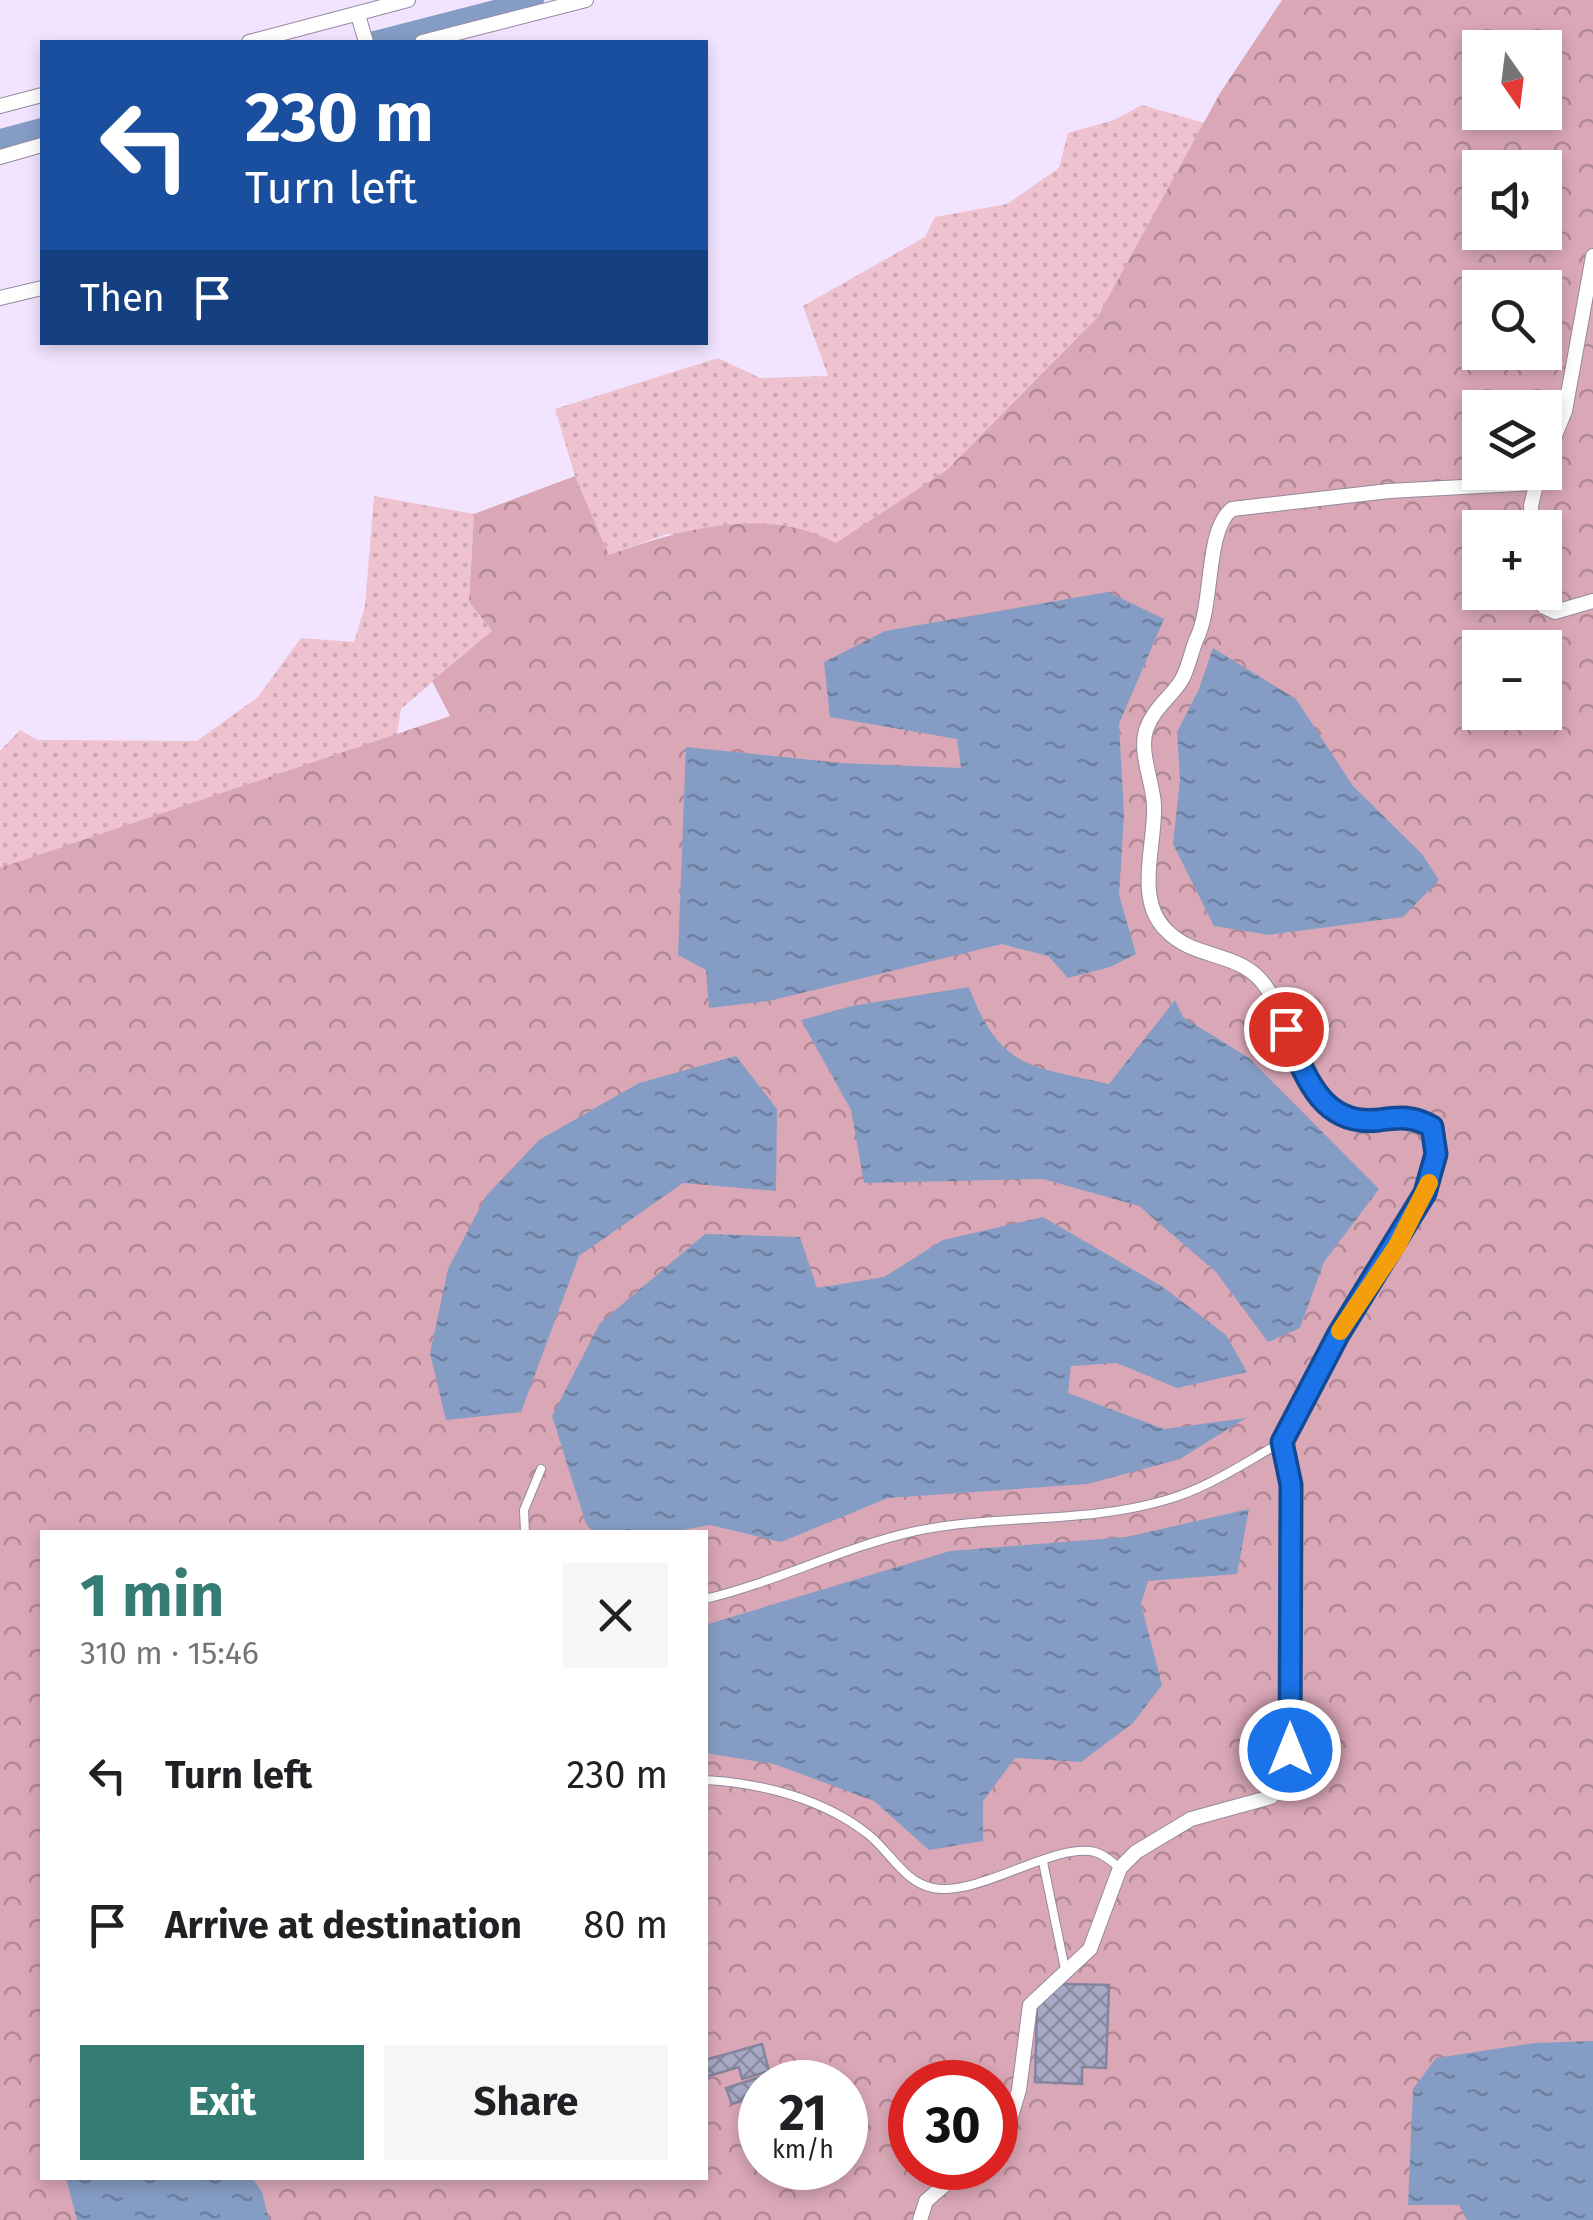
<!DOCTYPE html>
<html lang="en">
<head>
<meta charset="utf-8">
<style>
  :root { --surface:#fff; --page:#f6f6f6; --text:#202124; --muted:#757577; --accent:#357c75 }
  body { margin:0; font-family:"Fira Sans",sans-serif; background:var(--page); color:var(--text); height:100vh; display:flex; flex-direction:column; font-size:38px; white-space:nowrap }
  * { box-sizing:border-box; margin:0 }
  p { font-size:32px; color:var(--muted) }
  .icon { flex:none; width:55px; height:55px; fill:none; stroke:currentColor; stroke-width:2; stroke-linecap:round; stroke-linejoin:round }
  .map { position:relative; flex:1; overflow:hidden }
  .details { position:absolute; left:40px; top:1530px; width:668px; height:650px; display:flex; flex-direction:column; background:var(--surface); border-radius:0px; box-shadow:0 5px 15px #0003 }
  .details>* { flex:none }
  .top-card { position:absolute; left:40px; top:40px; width:668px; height:305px; border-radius:0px; box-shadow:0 5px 15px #0003; background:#1a4fa0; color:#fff; overflow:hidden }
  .needle { width:65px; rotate:166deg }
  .controls { position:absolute; left:1462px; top:30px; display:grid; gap:20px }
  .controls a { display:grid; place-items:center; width:100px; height:100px; border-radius:0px; background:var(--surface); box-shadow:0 5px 15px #0003; font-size:50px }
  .speed { position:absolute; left:738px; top:2060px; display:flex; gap:20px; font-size:50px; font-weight:700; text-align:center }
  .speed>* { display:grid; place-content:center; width:130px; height:130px; border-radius:50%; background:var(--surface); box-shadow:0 5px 15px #0003; line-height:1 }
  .speed small { font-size:25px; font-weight:400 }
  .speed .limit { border:15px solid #d22; background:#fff; color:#111 }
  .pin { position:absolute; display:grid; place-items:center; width:85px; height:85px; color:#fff; margin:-42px; border:5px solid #fff; border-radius:50%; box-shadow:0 2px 10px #0007 }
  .me { position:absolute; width:110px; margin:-55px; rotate:0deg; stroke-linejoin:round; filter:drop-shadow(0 0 8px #0008) }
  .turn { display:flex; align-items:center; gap:35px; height:210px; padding:0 40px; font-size:45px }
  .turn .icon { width:130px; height:130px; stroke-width:2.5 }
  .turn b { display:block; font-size:70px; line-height:85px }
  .then { display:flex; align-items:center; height:95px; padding:0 40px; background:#0003; gap:20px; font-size:38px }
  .round { display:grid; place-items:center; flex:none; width:105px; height:105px; border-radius:0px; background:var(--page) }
  .summary { display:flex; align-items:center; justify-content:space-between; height:170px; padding:0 40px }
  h1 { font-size:60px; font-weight:700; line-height:75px; color:var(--accent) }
  .cta { display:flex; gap:20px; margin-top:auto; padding:20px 40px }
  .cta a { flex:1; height:115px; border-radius:0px; background:var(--accent); color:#fff; font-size:40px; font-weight:700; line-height:115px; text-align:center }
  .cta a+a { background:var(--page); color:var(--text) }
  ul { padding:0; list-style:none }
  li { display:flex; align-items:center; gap:30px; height:150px; padding:0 40px }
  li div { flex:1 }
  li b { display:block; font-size:38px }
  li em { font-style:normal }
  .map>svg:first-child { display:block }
</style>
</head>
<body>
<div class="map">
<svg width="1593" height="2220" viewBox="0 0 1593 2220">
  <defs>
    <pattern id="grass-dots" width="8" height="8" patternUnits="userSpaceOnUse" patternTransform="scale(2.5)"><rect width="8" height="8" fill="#eec2cf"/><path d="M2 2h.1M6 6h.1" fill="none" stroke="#cda7b2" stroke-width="1.8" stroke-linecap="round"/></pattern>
    <pattern id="forest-crowns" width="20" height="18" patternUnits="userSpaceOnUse" patternTransform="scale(2.5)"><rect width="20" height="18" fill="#daa7b6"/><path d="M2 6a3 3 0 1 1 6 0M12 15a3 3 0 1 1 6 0" fill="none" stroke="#b18895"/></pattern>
    <pattern id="water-ripples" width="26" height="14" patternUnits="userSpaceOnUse" patternTransform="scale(2.5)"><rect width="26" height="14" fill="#859dc4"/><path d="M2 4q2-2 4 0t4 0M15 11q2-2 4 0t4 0" fill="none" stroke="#6d80a0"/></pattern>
    <pattern id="building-cross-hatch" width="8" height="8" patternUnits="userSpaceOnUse" patternTransform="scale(2.5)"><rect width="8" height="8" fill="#a8a9c4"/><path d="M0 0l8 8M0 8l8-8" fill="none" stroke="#898aa0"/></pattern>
  </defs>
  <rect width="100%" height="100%" fill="#f2e4ff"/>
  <g fill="url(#grass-dots)" fill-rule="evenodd">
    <path d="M1579 0 1544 386 948 567 667 534 609 555 575 476 555 409 718 358 760 378 828 376 803 306 925 237 935 217 1007 204 1059 168 1068 133 1114 120 1142 105 1204 123ZM1480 48H1545V112H1480ZM1480 168H1545V232H1480ZM1480 288H1545V352H1480Z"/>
    <polygon points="374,496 474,514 469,602 492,631 401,709 393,759 42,1532 0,1684 0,751 20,730 38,740 197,741 258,697 301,638 354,642 365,606"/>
  </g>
  <path fill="url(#forest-crowns)" fill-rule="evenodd" d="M1282 0H1593V2220H0V868L450 716 432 681 492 631 469 602 474 514 575 476 609 555C678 530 766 505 836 543L947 470 1097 318 1220 93ZM1480 48H1545V112H1480ZM1480 168H1545V232H1480ZM1480 288H1545V352H1480ZM1480 408H1545V472H1480ZM1480 528H1545V592H1480ZM1480 648H1545V712H1480ZM42 1532H705V2178H42ZM760 2082H845V2168H760ZM910 2082H995V2168H910Z"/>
  <g fill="url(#water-ripples)">
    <polygon points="1108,592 1164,619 1119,724 1124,815 1119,895 1136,954 1110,967 1068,978 1048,956 1002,944 769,1001 709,1008 706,970 678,955 686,747 841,763 961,768 957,739 830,717 824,662 885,631"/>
    <polygon points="1213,648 1296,699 1353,786 1422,854 1439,880 1403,917 1269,935 1214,926 1173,844 1180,780 1177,732 1199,689"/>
    <path d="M969 987C1000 1070 1031 1066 1109 1084L1175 1000 1183 1017 1249 1058 1379 1189 1324 1262 1300 1328 1268 1342 1216 1272 1139 1206 1043 1179 864 1183 851 1110 801 1020 852 1006Z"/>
    <polygon points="736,1056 777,1109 776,1191 683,1183 579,1256 521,1412 446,1420 430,1353 448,1269 486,1196 539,1140 639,1083"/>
    <polygon points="1043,1217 1163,1287 1226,1335 1247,1372 1177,1388 1117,1363 1071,1366 1068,1393 1164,1429 1246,1418 1180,1459 1088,1484 888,1498 781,1542 710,1525 671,1532 593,1532 586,1524 552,1416 600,1323 705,1234 800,1237 817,1288 884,1277 943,1240"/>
    <polygon points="1249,1509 1237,1574 1148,1581 1141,1604 1162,1685 1133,1723 1081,1762 1015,1758 983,1801 983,1841 929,1850 874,1801 774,1764 705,1753 705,1625 950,1551 1126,1537"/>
    <polygon points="1593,2041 1593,2220 1467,2220 1459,2205 1408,2205 1413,2089 1436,2058 1535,2043"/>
    <polygon points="66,2178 252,2178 262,2192 269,2220 77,2220"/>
  </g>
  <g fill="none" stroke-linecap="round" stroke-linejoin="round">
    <g stroke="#859dc4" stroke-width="20">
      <polyline points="371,42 534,0"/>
      <polyline points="0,139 42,128"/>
    </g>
  </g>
  <g fill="url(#building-cross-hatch)" stroke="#84849e" stroke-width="2.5">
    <polygon points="1064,1984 1109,1985 1106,2068 1082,2067 1082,2084 1035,2082 1037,2006 1053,1987"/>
    <polygon points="762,2044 769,2071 742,2079 739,2067 705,2077 705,2060"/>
    <polygon points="773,2073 776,2082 760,2082 760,2095 732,2104 726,2088"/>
  </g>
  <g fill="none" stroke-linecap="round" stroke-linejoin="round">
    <g stroke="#9588a1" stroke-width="10">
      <g id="service">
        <polyline points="525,1532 524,1510 541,1469"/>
        <path d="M705 1599C777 1582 843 1547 916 1531 998 1514 1085 1524 1166 1500 1208 1488 1244 1463 1282 1442"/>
        <path d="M705 1780C762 1783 824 1799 869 1835 890 1852 905 1883 933 1888 980 1897 1053 1842 1095 1852 1104 1854 1113 1863 1120 1868"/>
        <polyline points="1043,1862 1065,1969"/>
      </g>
    </g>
    <g stroke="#9588a1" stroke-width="16">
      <g id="minor">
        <polyline points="358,15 366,42"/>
        <polyline points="249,42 408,0"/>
        <polyline points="422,42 586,0"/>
        <polyline points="0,106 42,95"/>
        <polyline points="0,157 42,145"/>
        <polyline points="0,298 42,288"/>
        <polyline points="1545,460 1565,411 1593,256"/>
        <polyline points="1532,528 1531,506 1539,472"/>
        <polyline points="1535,592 1544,607 1555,612 1593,601"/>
        <path d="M995 2142 1010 2120 1019 2090 1030 2005 1090 1949 1120 1868 1136 1852 1191 1819 1271 1797 1280 1787 1290 1750 1291 1485 1282 1442 1337 1335 1425 1193 1436 1154 1432 1127C1401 1108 1367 1134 1337 1115 1297 1089 1291 1029 1268 990 1243 949 1196 962 1166 930 1134 898 1156 844 1154 805 1153 782 1139 753 1146 730 1153 709 1170 698 1181 681 1189 668 1191 651 1197 638 1214 602 1205 530 1232 509L1389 491 1534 483"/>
        <polyline points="920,2220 926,2201 964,2168"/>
      </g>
    </g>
    <use href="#service" stroke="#fff" stroke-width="8"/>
    <use href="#minor" stroke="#fff" stroke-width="14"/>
  </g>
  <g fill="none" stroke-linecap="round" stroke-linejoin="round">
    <g stroke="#114b97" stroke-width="25">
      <path id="route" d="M1286 1029C1304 1074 1321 1127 1379 1120 1399 1117 1414 1116 1432 1127L1436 1154 1425 1193 1338 1335 1282 1442 1291 1485 1290 1750"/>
    </g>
    <use href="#route" stroke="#1a73e8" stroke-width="18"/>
    <polyline stroke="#f59e0b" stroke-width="18" points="1340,1331 1397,1246 1429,1183"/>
  </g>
</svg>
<div class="controls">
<a><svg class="needle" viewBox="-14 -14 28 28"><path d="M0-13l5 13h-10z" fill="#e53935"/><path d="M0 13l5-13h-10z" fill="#757577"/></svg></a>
<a><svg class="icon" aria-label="sound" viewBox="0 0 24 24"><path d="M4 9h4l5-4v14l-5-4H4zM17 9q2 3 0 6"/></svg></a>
<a><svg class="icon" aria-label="search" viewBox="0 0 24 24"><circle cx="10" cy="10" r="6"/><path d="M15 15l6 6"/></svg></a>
<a><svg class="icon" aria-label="layers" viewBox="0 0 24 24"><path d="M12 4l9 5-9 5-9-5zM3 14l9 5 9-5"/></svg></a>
<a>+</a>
<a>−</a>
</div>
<div class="speed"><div>21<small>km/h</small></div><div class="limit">30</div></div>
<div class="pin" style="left:1286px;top:1029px;background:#d93025"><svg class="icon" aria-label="arrive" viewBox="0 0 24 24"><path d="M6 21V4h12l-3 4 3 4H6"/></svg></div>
<svg class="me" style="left:1290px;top:1750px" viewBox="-20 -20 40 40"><circle r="17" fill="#1a73e8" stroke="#fff" stroke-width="3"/><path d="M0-11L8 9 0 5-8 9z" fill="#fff"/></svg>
<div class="top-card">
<div class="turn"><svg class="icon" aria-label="left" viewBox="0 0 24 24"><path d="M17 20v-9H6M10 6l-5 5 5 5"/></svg><div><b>230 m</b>Turn left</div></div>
<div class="then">Then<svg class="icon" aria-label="arrive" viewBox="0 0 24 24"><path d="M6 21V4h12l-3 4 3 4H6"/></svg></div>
</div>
<section class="details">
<div class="summary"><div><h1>1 min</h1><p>310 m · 15:46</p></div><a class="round"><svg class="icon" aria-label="close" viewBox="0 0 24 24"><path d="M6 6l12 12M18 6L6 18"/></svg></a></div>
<ul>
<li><svg class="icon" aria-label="left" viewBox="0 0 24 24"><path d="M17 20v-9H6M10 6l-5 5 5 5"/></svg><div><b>Turn left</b></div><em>230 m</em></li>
<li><svg class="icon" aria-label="arrive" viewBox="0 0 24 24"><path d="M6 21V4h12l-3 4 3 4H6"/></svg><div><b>Arrive at destination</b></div><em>80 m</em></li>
</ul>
<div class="cta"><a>Exit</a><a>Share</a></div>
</section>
</div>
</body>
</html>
